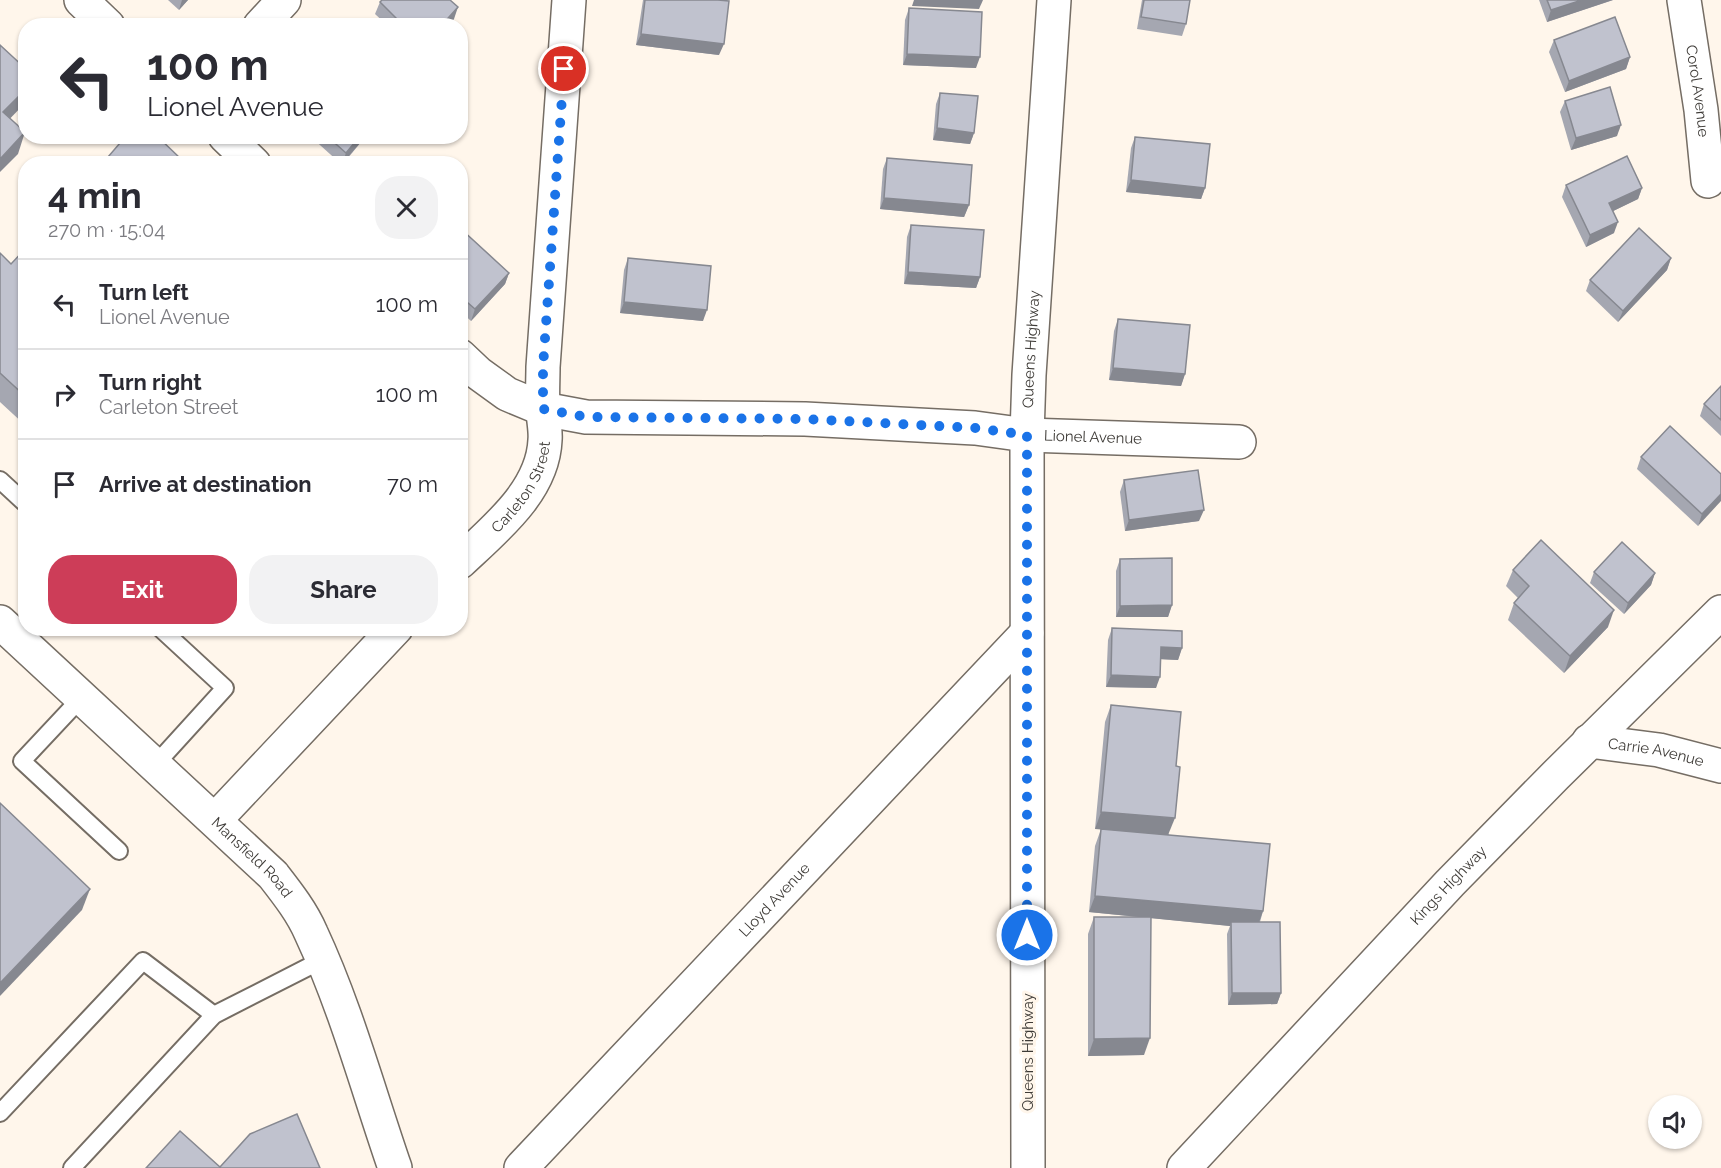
<!DOCTYPE html>
<html lang="en">
<head>
<meta charset="utf-8">
<style>
  :root { --surface:#fff; --page:#f2f2f3; --text:#2b2b33; --muted:#7c7c81; --line:#e1e1e2; --accent:#cd3d58 }
  body { margin:0; font-family:Raleway,sans-serif; background:var(--page); color:var(--text); height:100vh; display:flex; flex-direction:column; font-size:22px; white-space:nowrap }
  * { box-sizing:border-box; margin:0 }
  p { font-size:20px; color:var(--muted) }
  .icon { flex:none; width:33px; height:33px; fill:none; stroke:currentColor; stroke-width:2; stroke-linecap:round; stroke-linejoin:round }
  .map { position:relative; flex:1; overflow:hidden }
  .drawer { position:absolute; left:18px; top:156px; width:450px; height:480px; display:flex; flex-direction:column; background:var(--surface); border-radius:24px; box-shadow:0 2px 4px #0004 }
  .drawer>* { flex:none }
  .hud { position:absolute; left:18px; top:18px; width:450px; height:126px; border-radius:24px; box-shadow:0 2px 4px #0004; background:#fff; color:var(--text); overflow:hidden }
  .fabs { position:absolute; left:1648px; top:1095px; display:grid; gap:12px }
  .fabs a { display:grid; place-items:center; width:54px; height:54px; border-radius:50%; background:var(--surface); box-shadow:0 2px 4px #0004; font-size:30px }
  .pin { position:absolute; display:grid; place-items:center; width:51px; height:51px; color:#fff; margin:-26px; border:3px solid #fff; border-radius:50%; box-shadow:0 2px 6px #0007 }
  .me { position:absolute; width:66px; margin:-33px; rotate:0deg; stroke-linejoin:round; filter:drop-shadow(0 0 4px #0008) }
  .turn { display:flex; align-items:center; gap:21px; height:126px; padding:0 30px; font-size:27px }
  .turn .icon { width:78px; height:78px; stroke-width:2.5 }
  .turn b { display:block; font-size:42px; line-height:51px }
  .round { display:grid; place-items:center; flex:none; width:63px; height:63px; border-radius:24px; background:var(--page) }
  .summary { display:flex; align-items:center; justify-content:space-between; height:102px; padding:0 30px }
  h1 { font-size:36px; font-weight:700; line-height:45px }
  .cta { display:flex; gap:12px; margin-top:auto; padding:12px 30px }
  .cta a { flex:1; height:69px; border-radius:24px; background:var(--accent); color:#fff; font-size:24px; font-weight:700; line-height:69px; text-align:center }
  .cta a+a { background:var(--page); color:var(--text) }
  ul { padding:0; list-style:none }
  li { display:flex; align-items:center; gap:18px; height:90px; padding:0 30px; border-top:2px solid var(--line) }
  li div { flex:1 }
  li b { display:block; font-size:22px }
  li em { font-style:normal }
  .map>svg:first-child { display:block }
</style>
</head>
<body>
<div class="map">
<svg width="1721" height="1168" viewBox="0 0 1721 1168">
  <rect width="100%" height="100%" fill="#fff6eb"/>
  <g fill="none" stroke-linecap="round" stroke-linejoin="round">
    <g stroke="#756d64" stroke-width="20">
      <g id="lane">
        <polyline points="0,480 26,504"/>
        <polyline points="82,697 22,761 119,851"/>
        <polyline points="155,765 225,688 160,628"/>
        <polyline points="0,1113 143,961 214,1015"/>
        <polyline points="72,1168 214,1015 322,960"/>
      </g>
    </g>
    <g stroke="#756d64" stroke-width="36">
      <g id="street">
        <polyline points="81,0 108,26"/>
        <path id="s1" d="M1684 0 1701 110 1708 181"/>
        <polyline points="260,26 284,0"/>
        <polyline points="225,136 254,164"/>
        <path id="s2" d="M460 356 478 373 507 394 543 409 586 417 805 419 975 428 1027 435 1239 442"/>
        <path id="s3" d="M460 562C495 529 543 491 545 440 546 430 543 419 543 408 542 394 543 380 543 367L569 0"/>
        <polyline points="215,820 396,628"/>
        <path id="s4" d="M521 1168 1027 633"/>
        <path id="s5" d="M1028 1168 1027 435 1029 375 1054 0"/>
      </g>
    </g>
    <g stroke="#756d64" stroke-width="36">
      <g id="secondary">
        <path id="s6" d="M0 622 273 875C287 893 302 912 311 933 346 1008 368 1090 395 1168"/>
        <path id="s7" d="M1589 741 1659 750 1721 766"/>
        <path id="s8" d="M1184 1168 1450 883 1555 776 1721 612"/>
      </g>
    </g>
    <use href="#lane" stroke="#fff" stroke-width="16"/>
    <use href="#street" stroke="#fff" stroke-width="33"/>
    <use href="#secondary" stroke="#fff" stroke-width="33"/>
  </g>
  <g fill="#a5a7b1">
    <polygon points="168,0 188,0 179,10"/>
    <polygon points="643,0 718,0 719,55 636,45"/>
    <polygon points="1142,0 1190,0 1186,24 1182,36 1137,29"/>
    <polygon points="1539,0 1613,0 1547,22"/>
    <polygon points="380,2 454,19 447,26 388,26 375,14"/>
    <polygon points="909,8 976,68 903,65 905,20"/>
    <polygon points="1554,40 1630,57 1626,69 1565,92 1549,52"/>
    <polygon points="940,93 974,133 970,144 933,140 936,104"/>
    <polygon points="1565,101 1617,136 1571,150 1560,112"/>
    <polygon points="310,136 366,136 343,164 341,164"/>
    <polygon points="1135,137 1205,188 1201,199 1126,192 1131,148"/>
    <polygon points="887,158 969,205 964,217 880,209 883,169"/>
    <polygon points="1566,185 1642,188 1638,199 1613,211 1614,233 1586,247 1562,197"/>
    <polygon points="911,225 980,277 976,288 904,284 907,237"/>
    <polygon points="460,228 509,273 505,284 471,321 460,311"/>
    <polygon points="26,248 26,426 0,402 0,253 11,264"/>
    <polygon points="628,258 703,321 620,313 624,270"/>
    <polygon points="1671,258 1667,270 1618,322 1586,291 1590,280"/>
    <polygon points="1118,319 1185,374 1181,386 1109,380 1114,331"/>
    <polygon points="1721,386 1721,436 1700,416 1704,404"/>
    <polygon points="1641,457 1721,474 1698,526 1637,469"/>
    <polygon points="1124,480 1199,521 1125,531 1120,492"/>
    <polygon points="1120,559 1172,605 1168,617 1116,617 1116,571"/>
    <polygon points="1513,570 1608,627 1564,673 1508,620 1514,603 1518,598 1506,586"/>
    <polygon points="1594,572 1655,573 1651,585 1624,614 1590,583"/>
    <polygon points="1112,628 1182,648 1178,660 1160,659 1156,688 1106,687 1108,640"/>
    <polygon points="1111,705 1169,835 1263,911 1260,922 1281,993 1277,1004 1228,1005 1227,934 1230,926 1151,918 1144,1055 1088,1056 1088,934 1094,917 1138,917 1089,912 1095,846 1101,829 1095,829 1105,722"/>
  </g>
  <g fill="#868890">
    <polygon points="182,0 188,0 179,10"/>
    <polygon points="914,0 983,0 979,9 912,6"/>
    <polygon points="1582,0 1613,0 1547,22 1551,10"/>
    <polygon points="458,7 454,19 447,26 441,26"/>
    <polygon points="641,34 724,44 719,55 636,45"/>
    <polygon points="907,54 980,57 976,68 903,65"/>
    <polygon points="1630,57 1626,69 1565,92 1569,81"/>
    <polygon points="26,89 26,102 0,129 3,112"/>
    <polygon points="1621,125 1617,136 1571,150 1576,138"/>
    <polygon points="937,128 974,133 970,144 933,140"/>
    <polygon points="25,132 18,154 0,172 0,159"/>
    <polygon points="360,136 366,136 342,164 346,153"/>
    <polygon points="1131,180 1205,188 1201,199 1126,192"/>
    <polygon points="1642,188 1638,199 1605,215 1609,203"/>
    <polygon points="884,198 969,205 964,217 880,209"/>
    <polygon points="1618,222 1614,233 1586,247 1590,235"/>
    <polygon points="1671,258 1667,270 1618,322 1623,311"/>
    <polygon points="908,272 980,277 976,288 904,284"/>
    <polygon points="509,273 505,284 471,321 475,309"/>
    <polygon points="624,302 707,310 703,321 620,313"/>
    <polygon points="1113,368 1185,374 1181,386 1109,380"/>
    <polygon points="465,440 460,451 460,441"/>
    <polygon points="1721,494 1721,501 1698,526 1702,514"/>
    <polygon points="1204,510 1199,521 1125,531 1129,520"/>
    <polygon points="1655,573 1651,585 1624,614 1628,603"/>
    <polygon points="1172,605 1168,617 1116,617 1120,606"/>
    <polygon points="1614,610 1608,627 1564,673 1570,656"/>
    <polygon points="1161,647 1182,648 1178,660 1157,659"/>
    <polygon points="1111,675 1160,677 1156,688 1106,687"/>
    <polygon points="1101,812 1175,818 1168,835 1095,829"/>
    <polygon points="90,889 82,910 0,996 0,983"/>
    <polygon points="1095,896 1263,911 1257,928 1231,922 1230,926 1089,912"/>
    <polygon points="1232,993 1281,993 1277,1004 1228,1005"/>
    <polygon points="1150,1038 1144,1055 1088,1056 1094,1039"/>
  </g>
  <g fill="#c0c2ce" stroke="#868890" stroke-width="1.5">
    <polygon points="382,0 450,0 458,7 441,26 404,26 380,2"/>
    <polygon points="645,0 718,0 729,1 724,44 641,34"/>
    <polygon points="1144,0 1190,0 1186,24 1141,17"/>
    <polygon points="1547,0 1582,0 1551,10"/>
    <polygon points="909,8 982,12 980,57 907,54"/>
    <polygon points="1615,17 1630,57 1569,81 1554,40"/>
    <polygon points="0,45 26,69 26,89 3,112 25,132 0,159"/>
    <polygon points="1610,87 1621,125 1576,138 1565,101"/>
    <polygon points="940,93 978,96 974,133 937,128"/>
    <polygon points="126,136 157,136 182,160 178,164 102,164"/>
    <polygon points="327,136 360,136 346,153"/>
    <polygon points="1135,137 1210,144 1205,188 1131,180"/>
    <polygon points="1627,156 1642,188 1609,203 1618,222 1590,235 1566,185"/>
    <polygon points="887,158 972,165 969,205 884,198"/>
    <polygon points="911,225 984,230 980,277 908,272"/>
    <polygon points="460,228 509,273 475,309 460,296"/>
    <polygon points="1639,228 1671,258 1623,311 1590,280"/>
    <polygon points="26,248 26,397 0,373 0,253 11,264"/>
    <polygon points="628,258 711,266 707,310 624,302"/>
    <polygon points="1118,319 1190,325 1185,374 1113,368"/>
    <polygon points="1721,386 1721,420 1704,404"/>
    <polygon points="460,425 465,440 460,441"/>
    <polygon points="1670,426 1721,474 1721,494 1702,514 1641,457"/>
    <polygon points="1198,470 1204,510 1129,520 1124,480"/>
    <polygon points="1541,540 1614,610 1570,656 1514,603 1529,586 1513,570"/>
    <polygon points="1622,542 1655,573 1628,603 1594,572"/>
    <polygon points="1172,558 1172,605 1120,606 1120,559"/>
    <polygon points="1112,628 1182,631 1182,648 1161,647 1160,677 1111,675"/>
    <polygon points="1111,705 1181,712 1176,766 1180,767 1175,818 1101,812"/>
    <polygon points="0,803 90,889 0,983"/>
    <polygon points="1101,829 1270,844 1263,911 1095,896"/>
    <polygon points="1094,917 1151,917 1150,1038 1094,1039"/>
    <polygon points="1231,922 1280,922 1281,993 1232,993"/>
    <polygon points="297,1114 320,1168 146,1168 180,1131 220,1167 250,1134"/>
  </g>
  <g fill="none" stroke-linecap="round" stroke-linejoin="round">
    <polyline stroke="#1a73e8" stroke-width="10" stroke-dasharray="0 18" points="564,69 543,367 543,409 586,417 805,419 975,428 1027,435 1027,935"/>
  </g>
  <g text-anchor="middle" stroke-width="6" stroke-linejoin="round" paint-order="stroke">
    <g font-size="15" fill="#3e3b37" stroke="#fff6eb">
      <text dy="5" stroke="none"><textPath href="#s1" startOffset="92">Corol Avenue</textPath></text>
      <text dy="5" stroke="none"><textPath href="#s5" startOffset="819">Queens Highway</textPath></text>
      <text dy="5" stroke="none"><textPath href="#s2" startOffset="651">Lionel Avenue</textPath></text>
      <text dy="5" stroke="none"><textPath href="#s3" startOffset="99">Carleton Street</textPath></text>
      <text dy="5" stroke="none"><textPath href="#s7" startOffset="68">Carrie Avenue</textPath></text>
      <text dy="5" stroke="none"><textPath href="#s6" startOffset="345">Mansfield Road</textPath></text>
      <text dy="5" stroke="none"><textPath href="#s8" startOffset="387">Kings Highway</textPath></text>
      <text dy="5" stroke="none"><textPath href="#s4" startOffset="369">Lloyd Avenue</textPath></text>
      <text transform="translate(1028 1052) rotate(-90)" y="5">Queens Highway</text>
    </g>
  </g>
</svg>
<div class="fabs">
<a><svg class="icon" aria-label="sound" viewBox="0 0 24 24"><path d="M4 9h4l5-4v14l-5-4H4zM17 9q2 3 0 6"/></svg></a>
</div>
<div class="pin" style="left:564px;top:69px;background:#d93025"><svg class="icon" aria-label="arrive" viewBox="0 0 24 24"><path d="M6 21V4h12l-3 4 3 4H6"/></svg></div>
<svg class="me" style="left:1027px;top:935px" viewBox="-20 -20 40 40"><circle r="17" fill="#1a73e8" stroke="#fff" stroke-width="3"/><path d="M0-11L8 9 0 5-8 9z" fill="#fff"/></svg>
<div class="hud">
<div class="turn"><svg class="icon" aria-label="left" viewBox="0 0 24 24"><path d="M17 20v-9H6M10 6l-5 5 5 5"/></svg><div><b>100 m</b>Lionel Avenue</div></div>
</div>
<section class="drawer">
<div class="summary"><div><h1>4 min</h1><p>270 m · 15:04</p></div><a class="round"><svg class="icon" aria-label="close" viewBox="0 0 24 24"><path d="M6 6l12 12M18 6L6 18"/></svg></a></div>
<ul>
<li><svg class="icon" aria-label="left" viewBox="0 0 24 24"><path d="M17 20v-9H6M10 6l-5 5 5 5"/></svg><div><b>Turn left</b><p>Lionel Avenue</p></div><em>100 m</em></li>
<li><svg class="icon" aria-label="right" viewBox="0 0 24 24"><path d="M7 20v-9h11M14 6l5 5-5 5"/></svg><div><b>Turn right</b><p>Carleton Street</p></div><em>100 m</em></li>
<li><svg class="icon" aria-label="arrive" viewBox="0 0 24 24"><path d="M6 21V4h12l-3 4 3 4H6"/></svg><div><b>Arrive at destination</b></div><em>70 m</em></li>
</ul>
<div class="cta"><a>Exit</a><a>Share</a></div>
</section>
</div>
</body>
</html>
